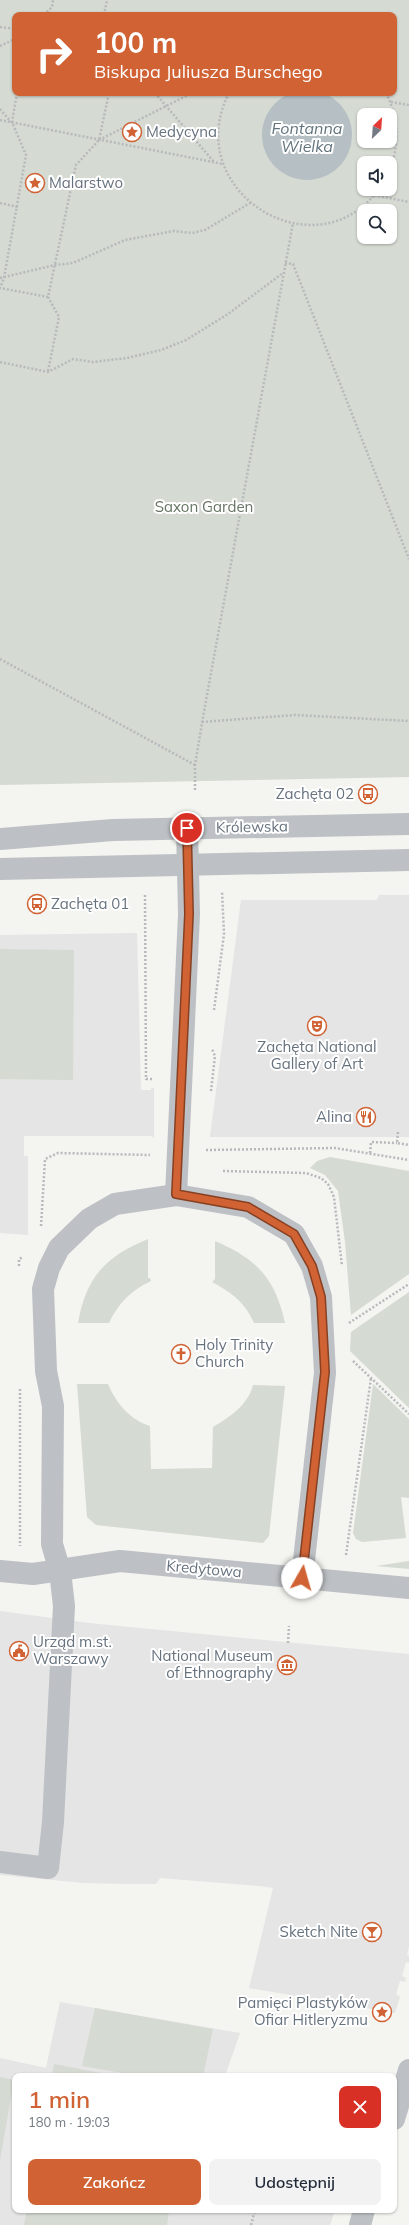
<!DOCTYPE html>
<html lang="pl">
<head>
<meta charset="utf-8">
<style>
  :root { --surface:#fff; --page:#f2f2f3; --text:#1f2937; --muted:#747a83; --accent:#d06234 }
  body { margin:0; font-family:Mulish,sans-serif; background:var(--page); color:var(--text); height:100vh; display:flex; flex-direction:column; font-size:15px; white-space:nowrap }
  * { box-sizing:border-box; margin:0 }
  p { font-size:13px; color:var(--muted) }
  .icon { flex:none; width:22px; height:22px; fill:none; stroke:currentColor; stroke-width:2; stroke-linecap:round; stroke-linejoin:round }
  .map { position:relative; flex:1; overflow:hidden }
  .sheet { position:absolute; left:12px; top:2073px; width:385px; height:140px; display:flex; flex-direction:column; background:var(--surface); border-radius:8px; box-shadow:0 1px 3px #0004 }
  .sheet>* { flex:none }
  .banner { position:absolute; left:12px; top:12px; width:385px; height:84px; border-radius:8px; box-shadow:0 1px 3px #0004; background:#d06234; color:#fff; overflow:hidden }
  .needle { width:26px; rotate:25deg }
  .buttons { position:absolute; left:357px; top:108px; display:grid; gap:8px }
  .buttons a { display:grid; place-items:center; width:40px; height:40px; border-radius:8px; background:var(--surface); box-shadow:0 1px 3px #0004; font-size:20px }
  .pin { position:absolute; display:grid; place-items:center; width:34px; height:34px; color:#fff; margin:-17px; border:2px solid #fff; border-radius:50%; box-shadow:0 1px 4px #0007 }
  .me { position:absolute; width:44px; margin:-22px; rotate:7deg; stroke-linejoin:round; filter:drop-shadow(0 0 3px #0008) }
  .turn { display:flex; align-items:center; gap:14px; height:84px; padding:0 16px; font-size:18px }
  .turn .icon { width:52px; height:52px; stroke-width:2.5 }
  .turn b { display:block; font-size:28px; line-height:34px }
  .round { display:grid; place-items:center; flex:none; width:42px; height:42px; border-radius:8px; background:var(--page) }
  .overview { display:flex; align-items:center; justify-content:space-between; height:68px; padding:0 16px }
  h1 { font-size:24px; font-weight:600; line-height:30px; color:var(--accent) }
  .cta { display:flex; gap:8px; margin-top:auto; padding:8px 16px }
  .cta a { flex:1; height:46px; border-radius:8px; background:var(--accent); color:#fff; font-size:16px; font-weight:600; line-height:46px; text-align:center }
  .cta a+a { background:var(--page); color:var(--text) }
  .map>svg:first-child { display:block }
</style>
</head>
<body>
<div class="map">
<svg width="409" height="2225" viewBox="0 0 409 2225">
  <rect width="100%" height="100%" fill="#f4f4f0"/>
  <g fill="#e4e5e4">
    <polygon points="379,895 409,895 409,1137 210,1137 241,900 377,900"/>
    <polygon points="137,933 141,1090 151,1090 151,1088 154,1088 154,1138 151,1136 24,1136 24,1156 28,1156 28,1235 0,1233 0,935"/>
    <polygon points="0,1611 89,1623 409,1654 409,1947 407,1955 409,1956 409,1963 406,1962 402,1976 406,1978 405,1982 400,1981 396,1994 400,1997 395,2013 249,1988 273,1888 260,1886 160,1878 156,1884 130,1884 84,1883 0,1875"/>
    <polygon points="60,2002 240,2033 225,2076 15,2076 15,2210 335,2210 330,2225 0,2225 0,2058 46,2068"/>
  </g>
  <g fill="#d5dad2" fill-rule="evenodd">
    <path d="M0 0H409V777L0 785ZM15 15H394V93H15ZM364 115H390V141H364ZM364 163H390V189H364ZM364 211H390V237H364Z"/>
    <polygon points="0,949 74,950 73,1080 0,1079"/>
    <polygon points="330,1157 409,1171 409,1274 351,1315 345,1242 338,1191 325,1175 310,1168 317,1161"/>
    <path d="M148 1239V1278H150L151 1281C130 1291 119 1303 109 1323H78C86 1277 106 1256 148 1239Z"/>
    <path d="M215 1241C257 1259 275 1278 285 1323H254C244 1301 232 1293 212 1282L215 1279Z"/>
    <polygon points="409,1292 409,1408 350,1351 351,1332"/>
    <path d="M77 1384H108C116 1403 130 1420 150 1426L151 1469 212 1468 213 1427C230 1417 248 1405 253 1385L285 1386 269 1536 263 1543 96 1525 87 1517Z"/>
    <polygon points="373,1384 409,1419 409,1498 401,1497 406,1538 362,1542 356,1539 353,1533"/>
    <polygon points="409,1561 409,1569 376,1566"/>
    <polygon points="95,2008 213,2029 203,2076 140,2076 82,2066"/>
    <polygon points="54,2064 116,2076 52,2076"/>
    <polygon points="0,2077 14,2080 0,2160"/>
    <polygon points="27,2210 169,2210 167,2225 24,2225"/>
  </g>
  <circle fill="#b6c0c4" cx="307" cy="135" r="45"/>
  <g fill="none" stroke-linecap="round" stroke-linejoin="round">
    <g stroke="#b7b9bc" stroke-width="2.5" stroke-dasharray="2 2" stroke-linecap="butt">
      <polyline points="44,15 52,7 53,0"/>
      <polyline points="104,15 107,0"/>
      <polyline points="0,27 15,29"/>
      <polyline points="0,46 15,39"/>
      <polyline points="17,93 12,122 26,155 4,278 0,288 48,297"/>
      <polyline points="155,93 214,162"/>
      <path d="M229 93C179 190 315 276 379 189"/>
      <path d="M386 93C398 117 400 144 390 169"/>
      <polyline points="391,102 409,105"/>
      <polyline points="0,109 11,122"/>
      <polyline points="0,120 223,164"/>
      <polyline points="99,140 192,93"/>
      <polyline points="374,195 409,202"/>
      <polyline points="0,203 18,207"/>
      <polyline points="285,263 293,264 409,559"/>
      <polyline points="0,278 55,265 73,263 125,240 174,231 192,233 205,230 250,203"/>
      <polyline points="0,362 48,372 73,359 93,362 127,358 161,350 186,340 228,314 283,273"/>
      <polyline points="48,371 59,317 48,297 76,165 99,140 109,93"/>
      <polyline points="0,659 195,765"/>
      <polyline points="202,722 295,715 409,721"/>
      <polyline points="195,790 195,765 203,717 293,223"/>
      <polyline points="145,895 146,1079 154,1079"/>
      <polyline points="214,1010 224,934 222,891"/>
      <polyline points="211,1091 215,1056 212,1049"/>
      <polyline points="398,1132 397,1143 409,1145"/>
      <polyline points="206,1150 335,1148 409,1160"/>
      <polyline points="370,1153 371,1142 397,1143"/>
      <polyline points="223,1171 306,1173 321,1178 328,1184 334,1197 342,1266"/>
      <polyline points="41,1226 45,1159 58,1153 150,1155"/>
      <polyline points="19,1266 19,1259 23,1257"/>
      <polyline points="349,1323 409,1284"/>
      <polyline points="353,1361 409,1414"/>
      <polyline points="20,1389 20,1546"/>
      <polyline points="346,1555 371,1378"/>
      <polyline points="288,1643 289,1626"/>
      <polyline points="251,2225 255,2210"/>
    </g>
    <g stroke="#bdc0c4" stroke-width="22">
      <polyline points="0,839 113,830 409,824"/>
      <polyline points="0,869 409,860"/>
      <polyline points="176,1195 189,914 187,828"/>
      <polyline points="0,1571 33,1574 120,1561 409,1588"/>
      <polyline points="0,1862 48,1868 53,1822 64,1606 60,1571 52,1544 53,1406 46,1371 43,1289 49,1268 59,1248 89,1219 115,1204 176,1195 248,1207 294,1234 312,1266 321,1297 325,1373 302,1578"/>
      <polyline points="394,2119 409,2070"/>
      <polyline points="360,2225 364,2210"/>
    </g>
  </g>
  <g fill="none" stroke-linecap="round" stroke-linejoin="round">
    <g stroke="#874022" stroke-width="10">
      <polyline id="route" points="187,828 189,914 176,1194 248,1207 294,1234 312,1266 321,1297 325,1372 302,1578"/>
    </g>
    <use href="#route" stroke="#d06234" stroke-width="7"/>
  </g>
  <defs>
    <g id="sight-ring" transform="scale(1)"><circle r="9.5" fill="#fff" stroke="#d06234" stroke-width="1.5"/><path d="M0-6L1.8-2.2L6-1.7L2.9 1.2L3.7 5.4L0 3.3L-3.7 5.4L-2.9 1.2L-6-1.7L-1.8-2.2Z" fill="#d06234"/></g>
    <g id="bus-ring" transform="scale(1)"><circle r="9.5" fill="#fff" stroke="#d06234" stroke-width="1.5"/><path d="M-5-6H5V4H4V6H2V4H-2V6H-4V4H-5ZM-3.5-4V0h7V-4ZM-3.5 1.2v1.5H-2V1.2ZM2 1.2v1.5H3.5V1.2Z" fill="#d06234"/></g>
    <g id="theatre-ring" transform="scale(1)"><circle r="9.5" fill="#fff" stroke="#d06234" stroke-width="1.5"/><path d="M-5-5.5Q0-4 5-5.5V0Q5 5 0 6Q-5 5-5 0ZM-3.3-2.5H-1v1.5H-3.3ZM1-2.5H3.3v1.5H1ZM-2.8 1Q0 5.5 2.8 1Z" fill="#d06234"/></g>
    <g id="restaurant-ring" transform="scale(1)"><circle r="9.5" fill="#fff" stroke="#d06234" stroke-width="1.5"/><path d="M-5-6h1v4h1v-4h1v4h1v-4h1v5L-1.5 .5V6h-2V.5L-5-1ZM5-6V6H3V1.5H1.5Q1.5-4 5-6Z" fill="#d06234"/></g>
    <g id="church-ring" transform="scale(1)"><circle r="9.5" fill="#fff" stroke="#d06234" stroke-width="1.5"/><path d="M-1.2-6h2.4v3.5h3.3v2.4h-3.3V6h-2.4V-.1h-3.3v-2.4h3.3Z" fill="#d06234"/></g>
    <g id="civic-ring" transform="scale(1)"><circle r="9.5" fill="#fff" stroke="#d06234" stroke-width="1.5"/><path d="M-.6-6.5H3V-4.5H.6V-3L4-1V1h2V6H-6V1h2V-1L-.6-3ZM-1.2 2.5V6h2.4V2.5Z" fill="#d06234"/></g>
    <g id="museum-ring" transform="scale(1)"><circle r="9.5" fill="#fff" stroke="#d06234" stroke-width="1.5"/><path d="M0-6L6-3V-2H-6V-3ZM-5-1h2V3h-2ZM-1-1h2V3h-2ZM3-1h2V3H3ZM-6 4H6V6H-6Z" fill="#d06234"/></g>
    <g id="bar-ring" transform="scale(1)"><circle r="9.5" fill="#fff" stroke="#d06234" stroke-width="1.5"/><path d="M-6-5H6L.8 .8V4.5H3.5V6h-7V4.5H-.8V.8Z" fill="#d06234"/></g>
  </defs>
  <g fill-rule="evenodd">
    <use href="#sight-ring" x="132" y="132"/>
    <use href="#sight-ring" x="35" y="183"/>
    <use href="#bus-ring" x="368" y="794"/>
    <use href="#bus-ring" x="37" y="904"/>
    <use href="#theatre-ring" x="317" y="1026"/>
    <use href="#restaurant-ring" x="366" y="1117"/>
    <use href="#church-ring" x="181" y="1354"/>
    <use href="#civic-ring" x="19" y="1651"/>
    <use href="#museum-ring" x="287" y="1665"/>
    <use href="#bar-ring" x="372" y="1932"/>
    <use href="#sight-ring" x="382" y="2012"/>
  </g>
  <g text-anchor="middle" stroke-width="4" stroke-linejoin="round" paint-order="stroke">
    <g font-size="15" fill="#66727e" stroke="#fff" text-anchor="start">
      <text x="146" y="137">Medycyna</text>
      <text x="49" y="188">Malarstwo</text>
      <text x="354" y="799" text-anchor="end">Zachęta 02</text>
      <text x="51" y="909">Zachęta 01</text>
      <text x="317" y="1052" text-anchor="middle">Zachęta National<tspan x="317" dy="17">Gallery of Art</tspan></text>
      <text x="352" y="1122" text-anchor="end">Alina</text>
      <text x="195" y="1350">Holy Trinity<tspan x="195" dy="17">Church</tspan></text>
      <text x="33" y="1647">Urząd m.st.<tspan x="33" dy="17">Warszawy</tspan></text>
      <text x="273" y="1661" text-anchor="end">National Museum<tspan x="273" dy="17">of Ethnography</tspan></text>
      <text x="358" y="1937" text-anchor="end">Sketch Nite</text>
      <text x="368" y="2008" text-anchor="end">Pamięci Plastyków<tspan x="368" dy="17">Ofiar Hitleryzmu</tspan></text>
    </g>
    <g font-size="15" fill="#677664" stroke="#fff">
      <text x="204" y="512">Saxon Garden</text>
    </g>
    <g font-size="15" fill="#66727e" stroke="#fff">
      <text transform="translate(252 827) rotate(-1)" y="5">Królewska</text>
      <text transform="translate(204 1569) rotate(5)" y="5">Kredytowa</text>
    </g>
    <g font-size="16" font-style="italic" fill="#62737c" stroke="#fff">
      <text x="307" y="134">Fontanna<tspan x="307" dy="18">Wielka</tspan></text>
    </g>
  </g>
</svg>
<div class="buttons">
<a><svg class="needle" viewBox="-14 -14 28 28"><path d="M0-13l5 13h-10z" fill="#e53935"/><path d="M0 13l5-13h-10z" fill="#747a83"/></svg></a>
<a><svg class="icon" aria-label="sound" viewBox="0 0 24 24"><path d="M4 9h4l5-4v14l-5-4H4zM17 9q2 3 0 6"/></svg></a>
<a><svg class="icon" aria-label="search" viewBox="0 0 24 24"><circle cx="10" cy="10" r="6"/><path d="M15 15l6 6"/></svg></a>
</div>
<div class="pin" style="left:187px;top:828px;background:#d93025"><svg class="icon" aria-label="arrive" viewBox="0 0 24 24"><path d="M6 21V4h12l-3 4 3 4H6"/></svg></div>
<svg class="me" style="left:302px;top:1578px" viewBox="-20 -20 40 40"><circle r="19" fill="#fff"/><path d="M0-13L10 11 0 6-10 11z" fill="#d06234"/></svg>
<div class="banner">
<div class="turn"><svg class="icon" aria-label="right" viewBox="0 0 24 24"><path d="M7 20v-9h11M14 6l5 5-5 5"/></svg><div><b>100 m</b>Biskupa Juliusza Burschego</div></div>
</div>
<section class="sheet">
<div class="overview"><div><h1>1 min</h1><p>180 m · 19:03</p></div><a class="round" style="background:#d93025;color:#fff"><svg class="icon" aria-label="close" viewBox="0 0 24 24"><path d="M6 6l12 12M18 6L6 18"/></svg></a></div>
<div class="cta"><a>Zakończ</a><a>Udostępnij</a></div>
</section>
</div>
</body>
</html>
